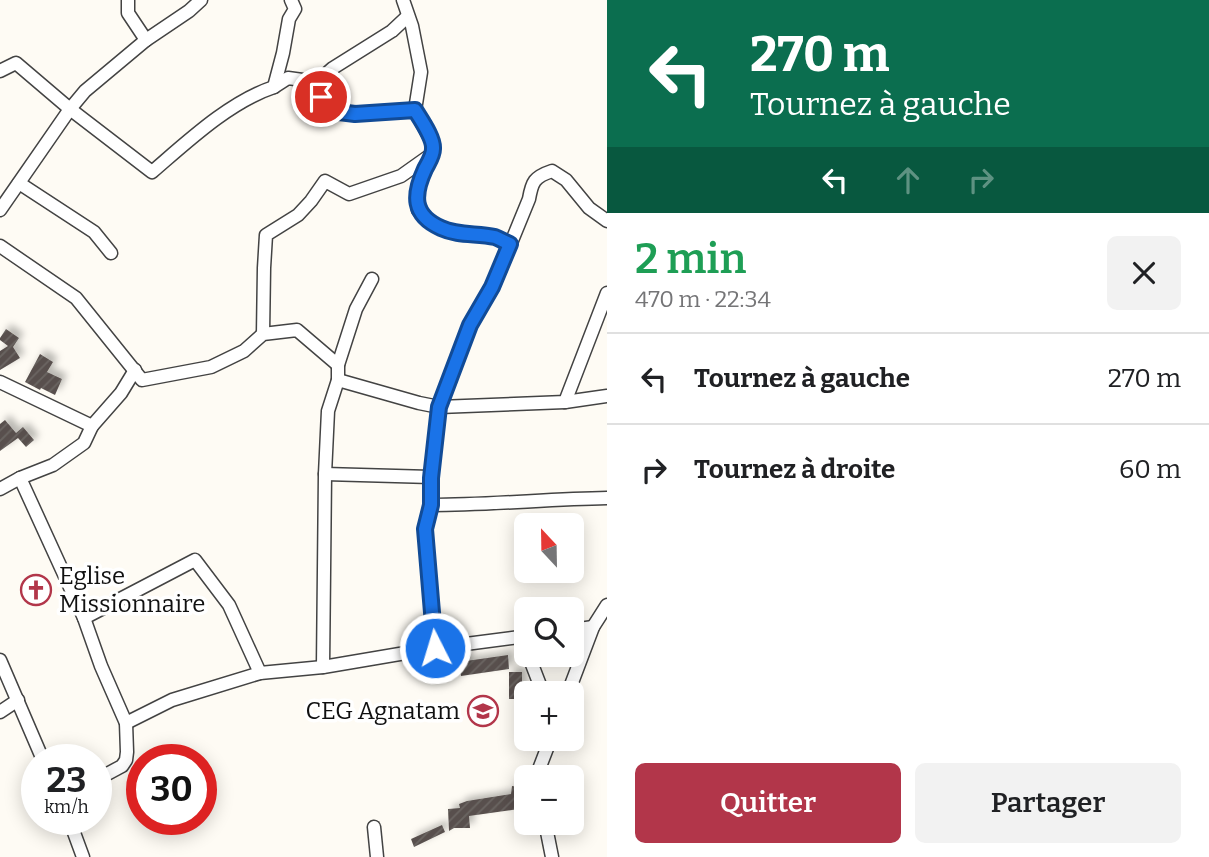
<!DOCTYPE html>
<html lang="fr">
<head>
<meta charset="utf-8">
<style>
  :root { --surface:#fff; --page:#f2f2f2; --text:#202124; --muted:#757577; --line:#e0e0e0; --accent:#b2364a }
  body { margin:0; font-family:Bitter,serif; background:var(--page); color:var(--text); height:100vh; display:flex; flex-direction:column; font-size:26px; white-space:nowrap }
  * { box-sizing:border-box; margin:0 }
  p { font-size:23px; color:var(--muted) }
  .icon { flex:none; width:38px; height:38px; fill:none; stroke:currentColor; stroke-width:2; stroke-linecap:round; stroke-linejoin:round }
  .map { position:relative; flex:1; overflow:hidden }
  .sheet { display:flex; flex-direction:column; background:var(--surface); width:602px }
  .sheet>* { flex:none }
  .hud { background:#0b6e4f; color:#fff; overflow:hidden }
  .needle { width:46px; rotate:338deg }
  .tools { position:absolute; left:514px; top:513px; display:grid; gap:14px }
  .tools a { display:grid; place-items:center; width:70px; height:70px; border-radius:10px; background:var(--surface); box-shadow:0 4px 18px #0003; font-size:35px }
  .speed { position:absolute; left:21px; top:744px; display:flex; gap:14px; font-size:35px; font-weight:700; text-align:center }
  .speed>* { display:grid; place-content:center; width:91px; height:91px; border-radius:50%; background:var(--surface); box-shadow:0 4px 18px #0003; line-height:1 }
  .speed small { font-size:18px; font-weight:400 }
  .speed .limit { border:10px solid #d22; background:#fff; color:#111 }
  .pin { position:absolute; display:grid; place-items:center; width:60px; height:60px; color:#fff; margin:-30px; border:4px solid #fff; border-radius:50%; box-shadow:0 2px 7px #0007 }
  .me { position:absolute; width:77px; margin:-38px; rotate:355deg; stroke-linejoin:round; filter:drop-shadow(0 0 5px #0008) }
  .turn { display:flex; align-items:center; gap:24px; height:147px; padding:0 28px; font-size:32px }
  .turn .icon { width:91px; height:91px; stroke-width:2.5 }
  .turn b { display:block; font-size:49px; line-height:60px }
  .lanes { display:flex; align-items:center; height:66px; padding:0 28px; background:#0003; justify-content:center; gap:35px; direction:ltr }
  .lanes .off { opacity:.35 }
  .round { display:grid; place-items:center; flex:none; width:74px; height:74px; border-radius:10px; background:var(--page) }
  .summary { display:flex; align-items:center; justify-content:space-between; height:119px; padding:0 28px }
  h1 { font-size:42px; font-weight:600; line-height:52px; color:#1e9e55 }
  .primary-button { display:flex; gap:14px; margin-top:auto; padding:14px 28px }
  .primary-button a { flex:1; height:80px; border-radius:10px; background:var(--accent); color:#fff; font-size:28px; font-weight:600; line-height:80px; text-align:center }
  .primary-button a+a { background:var(--page); color:var(--text) }
  ul { padding:0; list-style:none }
  li { display:flex; align-items:center; gap:21px; height:91px; padding:0 28px; border-top:2px solid var(--line) }
  li div { flex:1 }
  li b { display:block; font-size:26px }
  li em { font-style:normal }
  main { display:flex; flex:1; min-height:0 }
  .map>svg:first-child { display:block }
</style>
</head>
<body>
<main>
<div class="map">
<svg width="607" height="857" viewBox="0 0 607 857">
  <defs>
    <pattern id="building-hatch" width="6" height="6" patternUnits="userSpaceOnUse" patternTransform="scale(1.75)"><rect width="6" height="6" fill="#58504d"/><path d="M-1 1l2-2M0 6l6-6M5 7l2-2" fill="none" stroke="#6b6562"/></pattern>
    <filter id="shadow"><feDropShadow dx="5" dy="-5" stdDeviation="3.5" flood-color="#0004"/></filter>
  </defs>
  <rect width="100%" height="100%" fill="#fefbf4"/>
  <g fill="url(#building-hatch)" filter="url(#shadow)">
    <polygon points="6,329 19,338 13,347 20,358 0,370 0,351 8,346 0,340 0,338"/>
    <polygon points="40,354 53,362 47,372 62,379 55,395 41,388 40,390 25,382"/>
    <polygon points="5,420 16,433 23,427 34,440 26,447 18,438 0,451 0,424"/>
    <polygon points="508,655 509,669 461,676 459,662"/>
    <rect x="509" y="672" width="13" height="27"/>
    <polygon points="512,786 524,788 523,797 526,808 469,816 470,828 454,828 449,831 448,809 460,808 459,804 467,801 511,794"/>
    <polygon points="442,825 445,832 414,847 411,839"/>
  </g>
  <g fill="none" stroke-linecap="round" stroke-linejoin="round">
    <g stroke="#434343" stroke-width="15">
      <g id="street">
        <polyline points="403,0 412,26 421,72 415,110 433,144 433,152 420,180 417,192 418,210 426,219 441,228 455,233 495,237 510,244"/>
        <polyline points="146,40 189,11 201,0"/>
        <path d="M0 71 16 63 70 109 152 172C187 142 229 102 274 87L283 53 289 19 295 9 291 0"/>
        <polyline points="317,82 316,89 321,97 324,107 331,112 355,114 415,110"/>
        <polyline points="274,87 288,78 317,82 333,68 392,31 408,16"/>
        <polyline points="19,183 94,232 111,253"/>
        <polyline points="0,210 70,109 85,91 146,40 128,13 128,0"/>
        <polyline points="0,246 76,298 142,380 211,367 244,351 263,334 297,330 338,365"/>
        <polyline points="263,334 264,268 266,235 298,215 311,201 325,181 349,194 401,176 432,154"/>
        <polyline points="338,380 419,403 439,407 565,402 607,396"/>
        <polyline points="0,382 92,426 121,393 135,370"/>
        <polyline points="565,402 607,293"/>
        <polyline points="325,474 431,477"/>
        <polyline points="20,478 84,618 101,666 126,723 127,752 126,760 122,766 96,780"/>
        <polyline points="0,489 20,478 53,465 84,443 92,426"/>
        <path d="M431 505C490 505 548 499 607 498"/>
        <polyline points="84,618 195,560 229,605 260,673"/>
        <polyline points="572,630 593,627"/>
        <path d="M435 648 425 529 431 505V477L439 407 470 325 493 287 529 199C532 182 534 177 552 171L566 180 589 208 607 221"/>
        <polyline points="528,654 543,693"/>
        <polyline points="0,660 43,760"/>
        <polyline points="323,667 325,474 328,411 338,380 338,365 356,309 372,279"/>
        <polyline points="568,693 593,627 607,605"/>
        <polyline points="0,712 18,700"/>
        <polyline points="126,723 172,700 260,673 323,667 435,648 527,636"/>
        <polyline points="536,777 551,738"/>
        <polyline points="69,819 83,857"/>
        <polyline points="545,822 552,857"/>
        <polyline points="374,827 377,857"/>
      </g>
    </g>
    <use href="#street" stroke="#fff" stroke-width="12"/>
  </g>
  <g fill="none" stroke-linecap="round" stroke-linejoin="round">
    <g stroke="#114b97" stroke-width="18">
      <path id="route" d="M321 97 324 107 331 111 355 114 415 110C421 120 434 138 433 149 433 156 428 163 425 169 413 195 412 215 441 228 458 236 477 233 495 237 500 239 505 242 510 244L492 287 470 325 439 407 431 478V505L425 529 435 648"/>
    </g>
    <use href="#route" stroke="#1a73e8" stroke-width="12"/>
  </g>
  <defs>
    <g id="church-ring" transform="scale(1.575)"><circle r="9.5" fill="#fff" stroke="#b2364a" stroke-width="1.5"/><path d="M-1.2-6h2.4v3.5h3.3v2.4h-3.3V6h-2.4V-.1h-3.3v-2.4h3.3Z" fill="#b2364a"/></g>
    <g id="school-ring" transform="scale(1.575)"><circle r="9.5" fill="#fff" stroke="#b2364a" stroke-width="1.5"/><path d="M0-5L7-2L0 1L-7-2ZM-4 1L0 2.5L4 1V4Q0 6-4 4Z" fill="#b2364a"/></g>
  </defs>
  <g fill-rule="evenodd">
    <use href="#church-ring" x="36" y="590"/>
    <use href="#school-ring" x="483" y="711"/>
  </g>
  <g text-anchor="middle" stroke-width="7" stroke-linejoin="round" paint-order="stroke">
    <g font-size="24" fill="#101010" stroke="#fff" text-anchor="start">
      <text x="59" y="584">Eglise<tspan x="59" dy="28">Missionnaire</tspan></text>
      <text x="460" y="719" text-anchor="end">CEG Agnatam</text>
    </g>
  </g>
</svg>
<div class="tools">
<a><svg class="needle" viewBox="-14 -14 28 28"><path d="M0-13l5 13h-10z" fill="#e53935"/><path d="M0 13l5-13h-10z" fill="#757577"/></svg></a>
<a><svg class="icon" aria-label="search" viewBox="0 0 24 24"><circle cx="10" cy="10" r="6"/><path d="M15 15l6 6"/></svg></a>
<a>+</a>
<a>−</a>
</div>
<div class="speed"><div>23<small>km/h</small></div><div class="limit">30</div></div>
<div class="pin" style="left:321px;top:97px;background:#d93025"><svg class="icon" aria-label="arrive" viewBox="0 0 24 24"><path d="M6 21V4h12l-3 4 3 4H6"/></svg></div>
<svg class="me" style="left:435px;top:648px" viewBox="-20 -20 40 40"><circle r="17" fill="#1a73e8" stroke="#fff" stroke-width="3"/><path d="M0-11L8 9 0 5-8 9z" fill="#fff"/></svg>
</div>
<section class="sheet">
<div class="hud">
<div class="turn"><svg class="icon" aria-label="left" viewBox="0 0 24 24"><path d="M17 20v-9H6M10 6l-5 5 5 5"/></svg><div><b>270 m</b>Tournez à gauche</div></div>
<div class="lanes"><svg class="icon" aria-label="left" viewBox="0 0 24 24"><path d="M17 20v-9H6M10 6l-5 5 5 5"/></svg><svg class="icon off" aria-label="ahead" viewBox="0 0 24 24"><path d="M12 20V5M6 11l6-6 6 6"/></svg><svg class="icon off" aria-label="right" viewBox="0 0 24 24"><path d="M7 20v-9h11M14 6l5 5-5 5"/></svg></div>
</div>
<div class="summary"><div><h1>2 min</h1><p>470 m · 22:34</p></div><a class="round"><svg class="icon" aria-label="close" viewBox="0 0 24 24"><path d="M6 6l12 12M18 6L6 18"/></svg></a></div>
<ul>
<li><svg class="icon" aria-label="left" viewBox="0 0 24 24"><path d="M17 20v-9H6M10 6l-5 5 5 5"/></svg><div><b>Tournez à gauche</b></div><em>270 m</em></li>
<li><svg class="icon" aria-label="right" viewBox="0 0 24 24"><path d="M7 20v-9h11M14 6l5 5-5 5"/></svg><div><b>Tournez à droite</b></div><em>60 m</em></li>
</ul>
<div class="primary-button"><a>Quitter</a><a>Partager</a></div>
</section>
</main>
</body>
</html>
